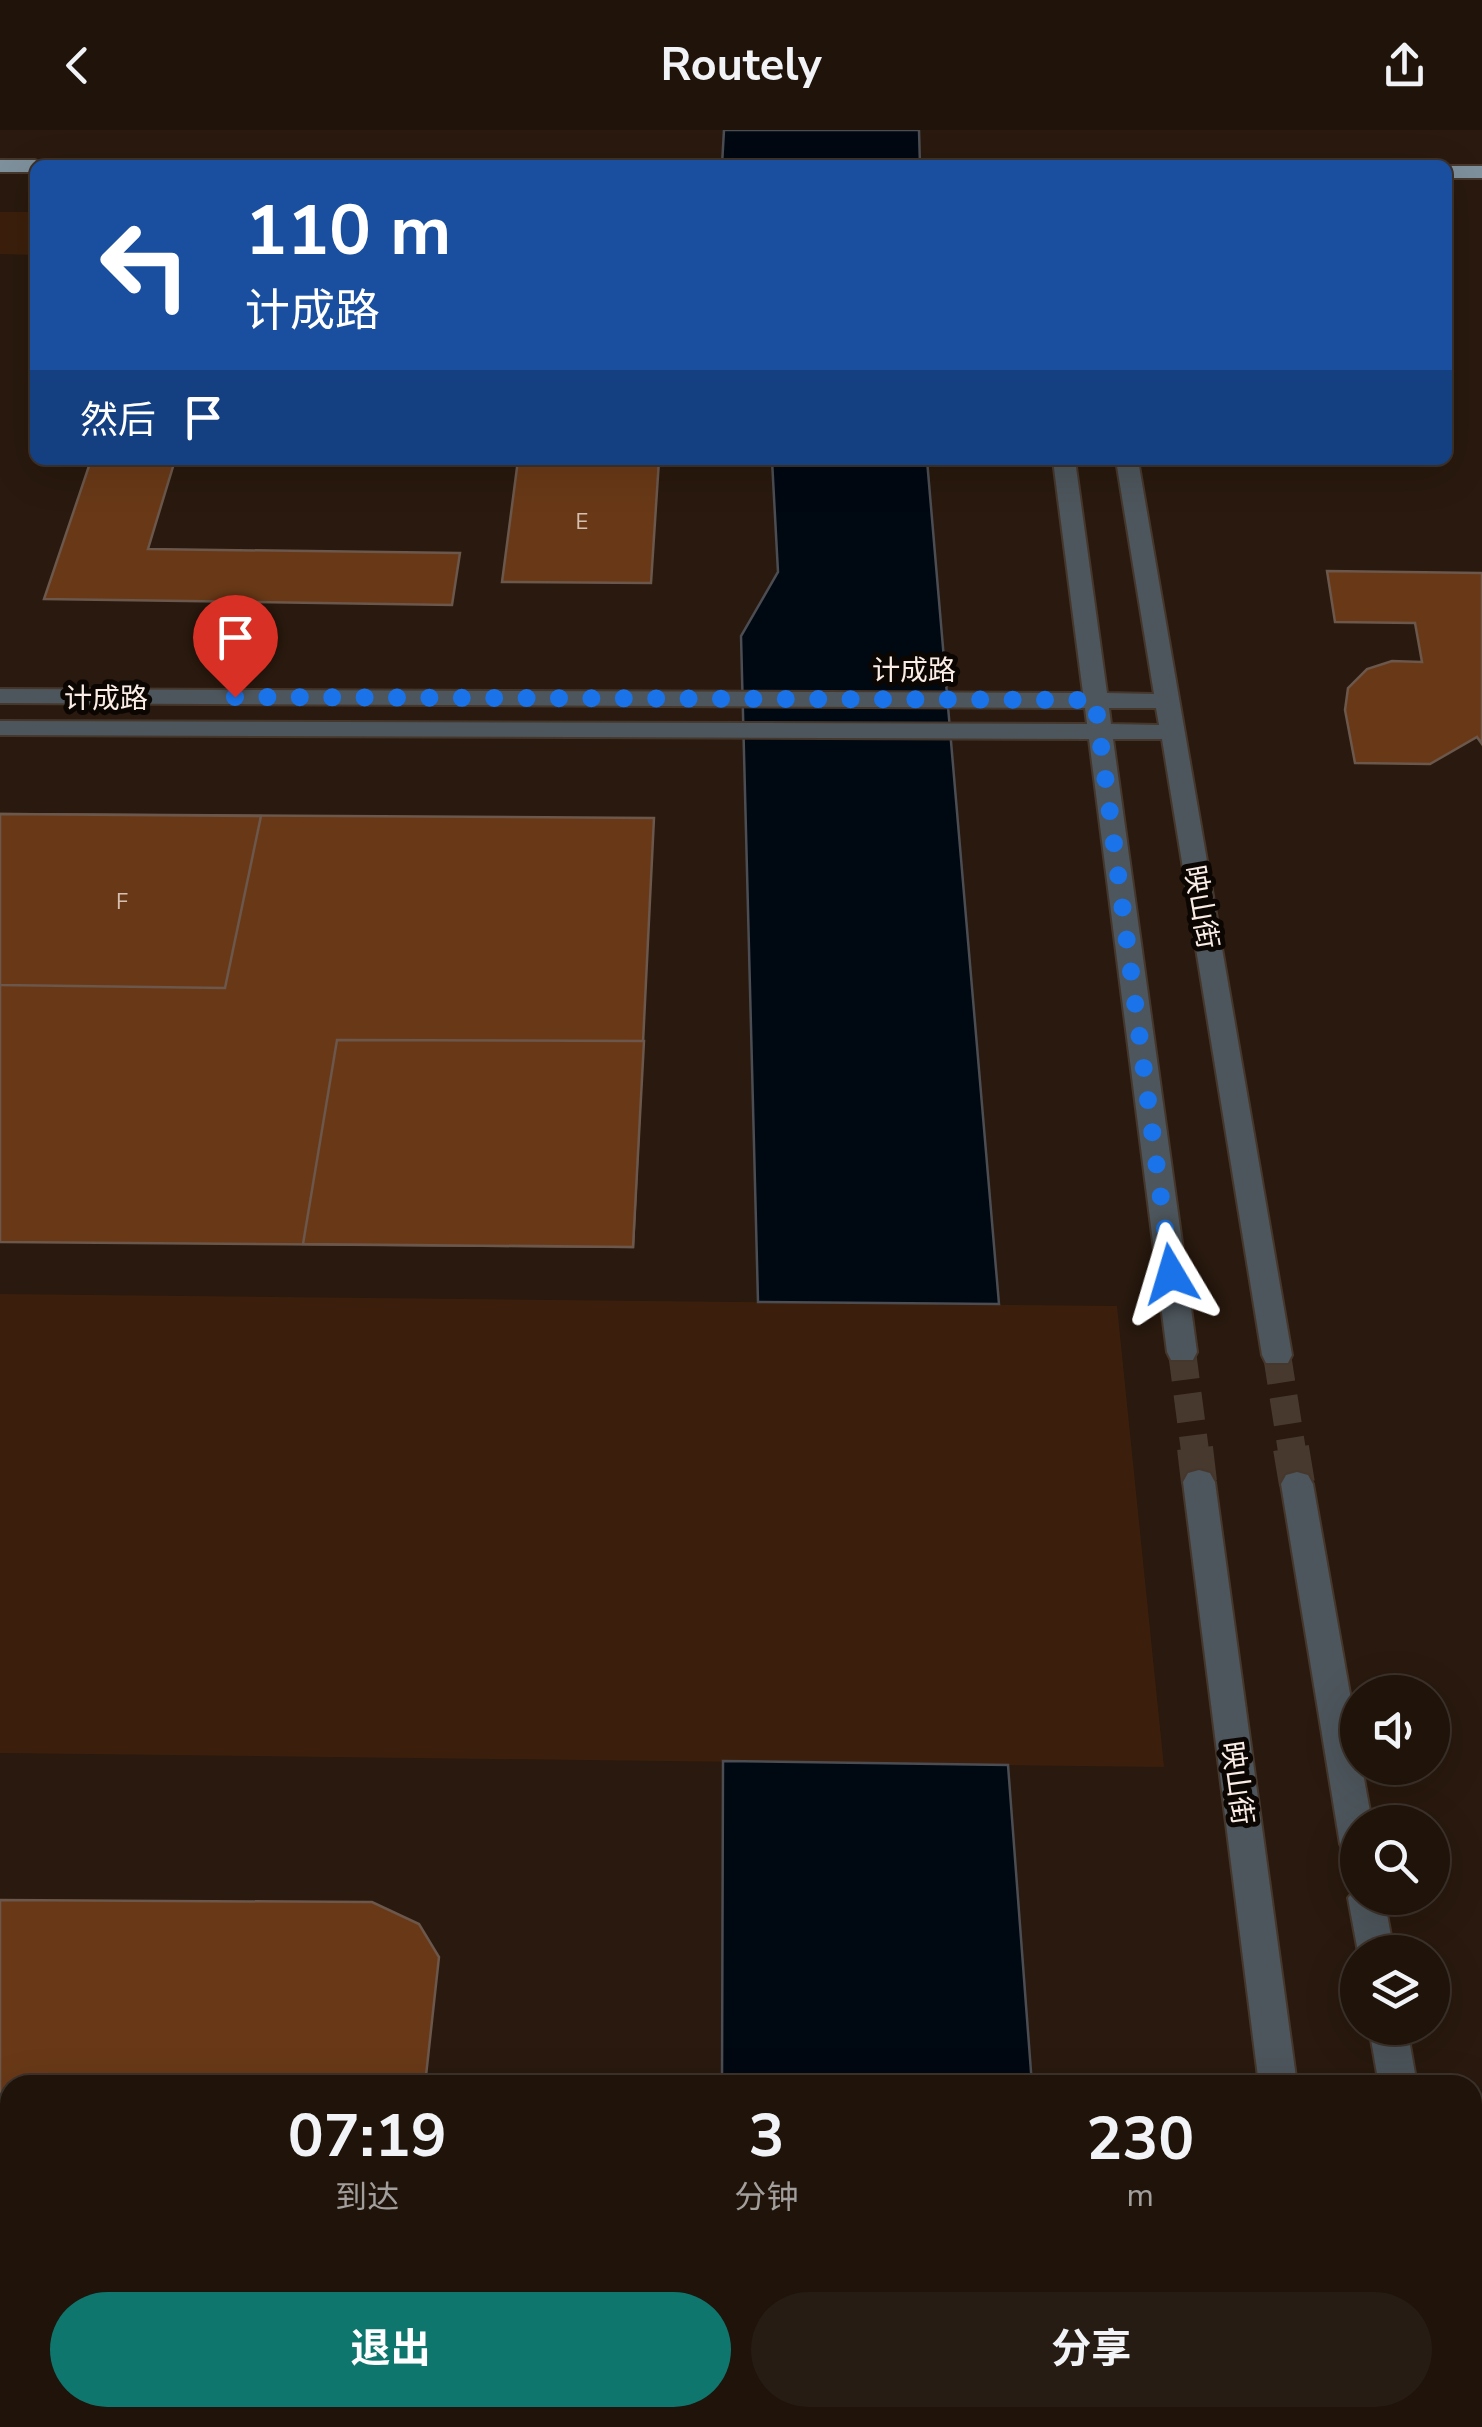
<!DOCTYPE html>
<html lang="zh">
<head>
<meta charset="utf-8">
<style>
  :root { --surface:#1f130a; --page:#271c13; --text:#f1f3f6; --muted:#a19e9c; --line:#3c322b; --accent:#0f766e }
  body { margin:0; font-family:"Nunito Sans","Noto Sans SC",sans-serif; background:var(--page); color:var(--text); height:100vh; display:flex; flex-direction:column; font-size:38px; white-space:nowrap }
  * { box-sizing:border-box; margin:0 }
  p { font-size:32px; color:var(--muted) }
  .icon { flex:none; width:55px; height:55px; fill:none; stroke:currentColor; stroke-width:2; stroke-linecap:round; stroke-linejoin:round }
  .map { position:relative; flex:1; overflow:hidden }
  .sheet { position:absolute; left:0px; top:1945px; width:1482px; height:352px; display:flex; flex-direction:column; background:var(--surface); border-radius:30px 30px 0 0; box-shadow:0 10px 40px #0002,0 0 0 2px var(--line) }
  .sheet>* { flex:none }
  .top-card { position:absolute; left:30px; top:30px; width:1422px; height:305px; border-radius:15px; box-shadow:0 10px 40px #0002,0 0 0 2px var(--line); background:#1a4fa0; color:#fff; overflow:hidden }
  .tools { position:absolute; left:1340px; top:1545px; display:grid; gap:20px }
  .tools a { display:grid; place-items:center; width:110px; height:110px; border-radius:50%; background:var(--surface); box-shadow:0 10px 40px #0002,0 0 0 2px var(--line); font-size:50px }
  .pin { position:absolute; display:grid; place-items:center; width:85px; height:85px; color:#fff; margin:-102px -42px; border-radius:50% 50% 50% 0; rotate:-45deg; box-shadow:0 0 10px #0007 }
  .pin .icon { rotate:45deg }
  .me { position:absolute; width:110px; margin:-55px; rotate:353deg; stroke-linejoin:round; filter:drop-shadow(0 0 8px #0008) }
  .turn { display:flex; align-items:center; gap:35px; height:210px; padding:0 50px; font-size:45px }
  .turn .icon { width:130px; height:130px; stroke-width:2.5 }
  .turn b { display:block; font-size:70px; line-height:85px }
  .then { display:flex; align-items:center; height:95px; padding:0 50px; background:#0003; gap:20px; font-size:38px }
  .eta { display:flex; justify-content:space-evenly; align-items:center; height:170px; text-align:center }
  .eta b { font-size:60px; font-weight:700; line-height:70px }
  .primary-button { display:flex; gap:20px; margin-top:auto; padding:20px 50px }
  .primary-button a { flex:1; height:115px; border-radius:60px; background:var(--accent); color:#fff; font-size:40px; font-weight:700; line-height:115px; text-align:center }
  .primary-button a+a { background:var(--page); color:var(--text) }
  header { display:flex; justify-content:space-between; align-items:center; height:130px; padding:0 50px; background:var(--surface); font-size:45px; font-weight:700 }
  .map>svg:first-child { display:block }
</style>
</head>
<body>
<header><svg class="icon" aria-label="back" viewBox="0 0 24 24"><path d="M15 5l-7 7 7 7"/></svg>Routely<svg class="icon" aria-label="share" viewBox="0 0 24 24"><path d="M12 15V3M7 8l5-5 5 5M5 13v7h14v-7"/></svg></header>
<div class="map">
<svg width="1482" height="2297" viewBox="0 0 1482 2297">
  <rect width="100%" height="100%" fill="#29190e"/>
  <g fill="#3b1f0c">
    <polygon points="0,82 35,82 35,125 0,124"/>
    <polygon points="0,1164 1117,1176 1164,1637 0,1623"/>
  </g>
  <g fill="#000812" stroke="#4b4d52" stroke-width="2.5">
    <polygon points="724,0 919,0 920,35 722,35"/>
    <polygon points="772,330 927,330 999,1174 758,1172 741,506 778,442"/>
    <polygon points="723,1631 1008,1635 1032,1955 722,1955"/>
    <polygon points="722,2288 1057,2288 1058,2297 722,2297"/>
  </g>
  <g fill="#693917" stroke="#6b574b" stroke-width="2.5">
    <polygon points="91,330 175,330 148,419 460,423 452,475 44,469"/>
    <polygon points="518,330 659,330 651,453 502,452"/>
    <polygon points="1327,441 1482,443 1482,614 1477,607 1430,634 1355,633 1345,580 1348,558 1367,539 1392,531 1422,532 1415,493 1335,492"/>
    <polygon points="0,684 654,688 633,1117 0,1112"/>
    <polygon points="0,684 261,686 225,858 0,855"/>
    <polygon points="337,910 644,911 633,1117 303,1114"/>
    <polygon points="0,1770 372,1772 419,1794 439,1827 425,1955 10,1955 10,2043 0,2042"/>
    <polygon points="58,2288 391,2288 390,2297 57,2297"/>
  </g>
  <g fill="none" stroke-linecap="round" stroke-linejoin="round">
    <g stroke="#48392e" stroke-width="28" stroke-dasharray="28 14" stroke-linecap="butt">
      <polyline points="1182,1222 1195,1321"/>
      <polyline points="1277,1225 1292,1321"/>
    </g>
    <g stroke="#48392e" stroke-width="36" stroke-dasharray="36 19" stroke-linecap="butt">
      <polyline points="1195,1318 1199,1352"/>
      <polyline points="1291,1318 1297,1354"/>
    </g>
    <g stroke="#46372c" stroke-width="4">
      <g id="minor">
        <path d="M1053 330H1075L1107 563 1154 564 1116 330H1138L1292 1225 1288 1233H1266L1262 1225 1162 609H1113L1197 1222 1193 1230H1171L1167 1222 1089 609 0 605V591L1087 594 1085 578 0 573V559L1083 563ZM1109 578H1156L1159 595 1111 594Z"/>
        <polygon points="1199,1340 1210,1343 1215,1352 1297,1955 1259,1955 1183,1352 1188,1343"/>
        <polygon points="1297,1342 1308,1345 1313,1354 1358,1609 1358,1638 1362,1638 1372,1692 1358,1692 1358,1729 1345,1725 1340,1714 1281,1354 1286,1345"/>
        <polygon points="1358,1756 1358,1768 1384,1768 1394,1822 1358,1822 1348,1768"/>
        <polygon points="1369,1898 1407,1898 1417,1955 1379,1955"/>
        <polygon points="1472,2285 1476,2297 1434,2297 1432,2288"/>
        <polygon points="1301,2288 1342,2288 1344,2297 1302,2297"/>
      </g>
    </g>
    <g stroke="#46372c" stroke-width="4">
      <g id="major">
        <polygon points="0,30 35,30 44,35 35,35 35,42 0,42"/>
        <rect x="1448" y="36" width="34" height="12"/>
      </g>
    </g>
    <use href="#minor" fill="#4d565c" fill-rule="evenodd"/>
    <use href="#major" fill="#7d909c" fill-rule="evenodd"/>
  </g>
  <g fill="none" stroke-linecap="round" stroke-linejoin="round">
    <polyline stroke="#1a73e8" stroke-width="18" stroke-dasharray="0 32.4" points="235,567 1095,570 1171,1144"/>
  </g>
  <g text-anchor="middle" stroke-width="10" stroke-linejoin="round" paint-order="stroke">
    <g font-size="22" fill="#d6c0b2">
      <text x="582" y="399">E</text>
      <text x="122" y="779">F</text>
    </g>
    <g font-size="28" fill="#faede6" stroke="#0c0603">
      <text x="914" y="550">计成路</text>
      <text x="106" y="578">计成路</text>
      <text transform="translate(1202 777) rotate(80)" y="10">映山街</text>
      <text transform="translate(1238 1653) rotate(82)" y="10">映山街</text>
    </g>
  </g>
</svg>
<div class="tools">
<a><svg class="icon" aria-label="sound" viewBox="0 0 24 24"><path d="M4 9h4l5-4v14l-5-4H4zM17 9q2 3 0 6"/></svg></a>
<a><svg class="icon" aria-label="search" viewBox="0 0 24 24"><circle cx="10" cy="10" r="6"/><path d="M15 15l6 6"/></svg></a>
<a><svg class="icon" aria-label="layers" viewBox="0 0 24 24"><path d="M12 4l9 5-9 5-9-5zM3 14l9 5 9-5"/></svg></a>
</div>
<div class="pin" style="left:235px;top:567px;background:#d93025"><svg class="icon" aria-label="arrive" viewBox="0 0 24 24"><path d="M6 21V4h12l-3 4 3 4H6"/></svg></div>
<svg class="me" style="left:1171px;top:1144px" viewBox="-20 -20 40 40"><path d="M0-17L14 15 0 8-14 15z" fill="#1a73e8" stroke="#fff" stroke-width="4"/></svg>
<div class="top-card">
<div class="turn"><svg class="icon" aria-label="left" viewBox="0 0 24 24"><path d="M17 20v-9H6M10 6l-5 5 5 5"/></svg><div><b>110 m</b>计成路</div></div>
<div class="then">然后<svg class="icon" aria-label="arrive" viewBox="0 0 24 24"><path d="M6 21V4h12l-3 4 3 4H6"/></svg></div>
</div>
<section class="sheet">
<div class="eta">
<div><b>07:19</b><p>到达</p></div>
<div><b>3</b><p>分钟</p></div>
<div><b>230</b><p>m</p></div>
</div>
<div class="primary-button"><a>退出</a><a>分享</a></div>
</section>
</div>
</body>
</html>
